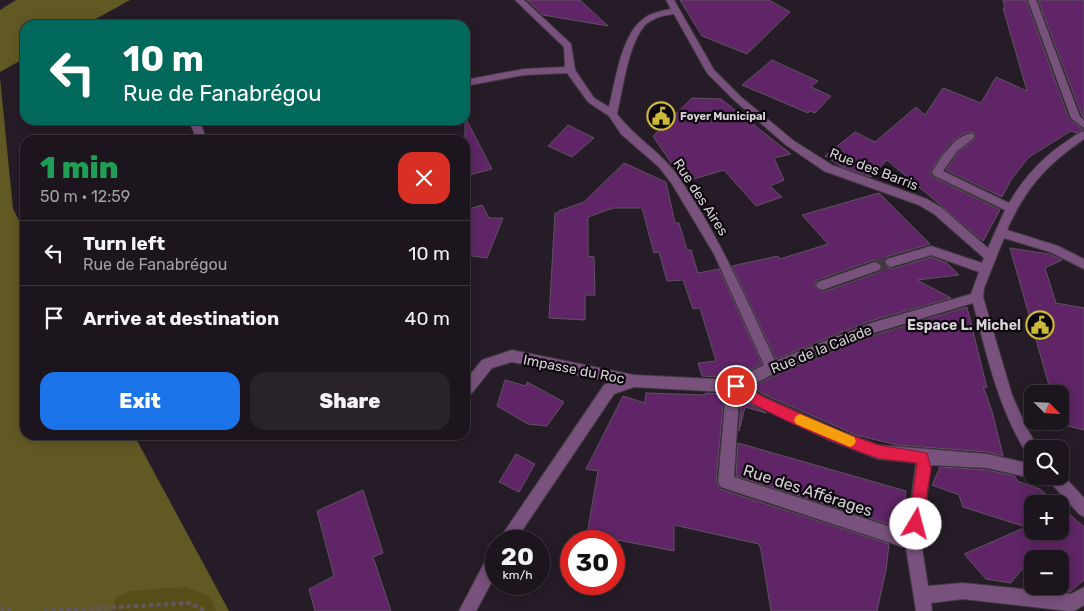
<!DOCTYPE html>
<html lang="en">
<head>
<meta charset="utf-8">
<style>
  :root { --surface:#1c151d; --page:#29222a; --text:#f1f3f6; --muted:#a09fa4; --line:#3a343b; --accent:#1a73e8 }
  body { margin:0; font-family:Rubik,sans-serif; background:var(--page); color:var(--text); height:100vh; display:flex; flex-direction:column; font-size:19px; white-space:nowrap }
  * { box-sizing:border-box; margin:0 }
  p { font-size:16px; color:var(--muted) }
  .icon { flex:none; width:28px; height:28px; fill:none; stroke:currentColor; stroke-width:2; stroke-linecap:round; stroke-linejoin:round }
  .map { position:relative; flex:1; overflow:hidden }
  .side { position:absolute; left:20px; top:135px; width:450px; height:305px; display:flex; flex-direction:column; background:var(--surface); border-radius:15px; box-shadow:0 2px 12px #0003,0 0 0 1px var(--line) }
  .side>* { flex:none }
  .hud { position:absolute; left:20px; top:20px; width:450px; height:105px; border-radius:15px; box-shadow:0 2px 12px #0003,0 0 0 1px var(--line); background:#00695c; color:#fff; overflow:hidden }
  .needle { width:32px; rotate:114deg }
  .tools { position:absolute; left:1024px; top:385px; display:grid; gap:10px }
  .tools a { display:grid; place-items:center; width:45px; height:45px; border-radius:10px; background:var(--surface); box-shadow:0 2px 12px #0003,0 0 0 1px var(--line); font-size:25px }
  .speed { position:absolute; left:485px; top:530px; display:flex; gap:10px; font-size:25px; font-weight:700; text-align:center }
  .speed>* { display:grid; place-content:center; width:65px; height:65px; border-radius:50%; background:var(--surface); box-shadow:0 2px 12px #0003,0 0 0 1px var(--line); line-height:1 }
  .speed small { font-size:12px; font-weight:400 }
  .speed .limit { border:8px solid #d22; background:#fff; color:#111 }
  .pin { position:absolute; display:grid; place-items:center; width:42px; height:42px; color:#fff; margin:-21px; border:2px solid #fff; border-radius:50%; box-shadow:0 1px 5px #0007 }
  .me { position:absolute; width:55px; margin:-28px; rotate:8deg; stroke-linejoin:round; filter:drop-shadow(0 0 4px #0008) }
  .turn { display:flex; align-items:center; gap:18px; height:105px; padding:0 20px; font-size:22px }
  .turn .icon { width:65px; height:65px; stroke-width:2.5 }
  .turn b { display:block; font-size:35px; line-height:42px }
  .round { display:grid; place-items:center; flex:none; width:52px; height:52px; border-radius:15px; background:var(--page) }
  .head { display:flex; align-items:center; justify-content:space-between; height:85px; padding:0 20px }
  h1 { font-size:30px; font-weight:800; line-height:38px; color:#1e9e55 }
  .primary-button { display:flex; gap:10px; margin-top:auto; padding:10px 20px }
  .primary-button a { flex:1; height:58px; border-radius:15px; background:var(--accent); color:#fff; font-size:20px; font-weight:800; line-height:58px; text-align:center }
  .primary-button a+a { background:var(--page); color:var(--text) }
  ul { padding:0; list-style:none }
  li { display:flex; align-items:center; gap:15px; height:65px; padding:0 20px; border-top:1px solid var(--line) }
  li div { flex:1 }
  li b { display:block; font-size:19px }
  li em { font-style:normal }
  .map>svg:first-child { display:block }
</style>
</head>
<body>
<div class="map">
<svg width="1084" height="611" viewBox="0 0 1084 611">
  <rect width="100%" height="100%" fill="#261c27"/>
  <g fill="#615924">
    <polygon points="16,0 130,0 85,25 25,25 25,58 0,72 0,10"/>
    <polygon points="0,78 13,209 25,232 25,435 134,435 229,611 0,611"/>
  </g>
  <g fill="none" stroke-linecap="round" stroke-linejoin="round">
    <polygon fill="#564e18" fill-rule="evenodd" points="186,587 210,597 216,611 111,611 117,597 131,591"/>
  </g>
  <g fill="#5f2566" stroke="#5f5360" fill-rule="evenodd">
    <polygon points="527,0 580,0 608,26 543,15"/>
    <polygon points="680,0 769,0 790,12 747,54 702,36"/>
    <polygon points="1003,0 1026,0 1069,119 1083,129 1076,133 1071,131 1029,157 1011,180 1002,197 946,170 958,152 975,139 975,133 968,132 961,135 948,146 930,171 931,176 1000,210 983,241 887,160 871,177 842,167 825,156 855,132 875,142 916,107 925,115 943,88 981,103 996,77 1027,91 1003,8 1005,9"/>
    <polygon points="1038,0 1084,0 1084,118 1082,116"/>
    <polygon points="772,60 818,81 811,87 831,96 815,113 810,111 808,113 742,85"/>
    <polygon points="692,98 721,99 791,154 774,158 784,180 770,186 782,197 756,206 724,170 684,182 653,136"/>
    <polygon points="465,117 492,169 465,176"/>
    <polygon points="568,125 594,138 572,157 548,146"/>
    <polygon points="624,163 666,182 675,223 679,223 687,250 691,250 698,273 719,269 762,364 735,378 702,376 698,363 716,361 700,308 693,309 683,280 667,281 659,252 654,253 642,208 613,208 588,217 588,256 594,257 595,295 585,295 585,320 549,318 555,213 559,213 559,211 584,202"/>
    <path d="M879 193 930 244 886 257 883 261 885 266 892 269 931 257 947 263 959 275 917 280 951 298 867 322 776 359 732 266 778 256 780 259 828 244 802 215ZM874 260 883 266 880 272 823 292 814 286 817 280Z"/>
    <polygon points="482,205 489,218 503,218 487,258 465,255 465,210"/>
    <polygon points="1010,248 1049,254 1062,260 1045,268 1056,303 1084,308 1084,430 1048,421 1060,421 1060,394 1036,394 1037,391 1050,389"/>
    <polygon points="967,307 987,388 983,386 992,411 1003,456 987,452 897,445 856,435 763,394 752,387 778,374 871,336"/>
    <polygon points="505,380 526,386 527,382 564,402 547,426 528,424 497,406"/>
    <polygon points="646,393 706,395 705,393 724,394 716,482 720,489 889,544 886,570 877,611 771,611 761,550 759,544 674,525 674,551 587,534 598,471 586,469 623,396 645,403"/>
    <polygon points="741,399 766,413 745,407 739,431"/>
    <polygon points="738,443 906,491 903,527 891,523 891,525 736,476"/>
    <polygon points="516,454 535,464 519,492 499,482"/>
    <polygon points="940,467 987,470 1015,476 1017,481 1040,489 1057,504 1032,504 1032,531 1060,531 1060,506 1084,527 1084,580 1070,592 1067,592 1060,586 1060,559 1032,559 1032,561 1030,559 1011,583 986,579 964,554 1026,527 963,507 959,495 932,485"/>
    <polygon points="363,490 383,553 373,557 391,611 315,611 309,589 334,576 317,511"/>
  </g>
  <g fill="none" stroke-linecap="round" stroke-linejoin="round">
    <polyline stroke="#403741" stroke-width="12" stroke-dasharray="12 5.5" stroke-linecap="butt" points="875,267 891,262"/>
    <g stroke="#423943" stroke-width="2">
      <g id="street">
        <path d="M515 0H524L571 44 575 70 594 98 609 107C615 83 621 36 642 20 650 13 661 11 671 9L666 0H674L714 70 741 97 794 141 832 165 927 199 942 208 988 248 1005 210 933 175 932 172C939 160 958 131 974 134V138L957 151 943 171 1009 203C1024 177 1043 157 1067 141 1073 137 1078 133 1084 131V139C1046 165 1025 189 1007 230L1058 246 1084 259V269L1050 252 1004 238 984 288 983 297 1012 395 1026 427 1039 449H1032V456L1027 454C998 407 987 356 973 303L870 334 777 372 748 387 762 396 838 430 878 445 987 454 1032 464V476H1037L1032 478 987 468 931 465 921 542 928 586 963 583 1071 594 1084 587V605L1074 611H1069L963 599 931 603 932 611H916L906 548 721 487 718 482 726 392 634 387 614 394 515 541H498L604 385 611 382 512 362 492 368 472 393 465 394V381L482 360 512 350 634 375 735 380 764 365 714 254 672 184 659 167 621 134 609 116 588 102 567 73 524 75 465 86V80L524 69 565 67 564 47ZM674 14 707 73 735 101 786 145 824 171 919 205 934 214 984 258 982 263 931 246 887 259 885 262 887 265 891 267 931 255 979 272 971 294 868 324 775 361C746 299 719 236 680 179 663 153 636 139 617 114 623 89 628 44 645 25 653 18 664 15 674 14ZM739 396 752 404 829 440 878 459 916 463 907 532 734 477Z"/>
        <polygon points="1028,0 1036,0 1080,117 1084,120 1084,128 1071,118"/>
        <polygon points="192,120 202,120 200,123 207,140 197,140 190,123"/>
        <polygon points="875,262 879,264 881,267 879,270 822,290 818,288 816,285 818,282"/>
        <polygon points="1060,472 1084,498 1084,517 1079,514 1049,481 1047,476 1060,476"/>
        <polygon points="496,550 496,574 476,611 459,611 490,552"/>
      </g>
    </g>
    <g stroke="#605761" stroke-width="4" stroke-dasharray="4.5 3" stroke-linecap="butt">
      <polyline points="0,608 12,611"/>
      <polyline points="44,611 190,603 206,611"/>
    </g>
    <use href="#street" fill="#78517c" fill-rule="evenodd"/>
  </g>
  <path fill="#e11d48" stroke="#92132f" d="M736 381 761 396 837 430 878 445 927 453 931 469 921 529 916 531 911 529 909 524 917 463C904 461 891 461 878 458 855 452 738 403 730 386L731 382Z"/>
  <polygon fill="#f59e0b" points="800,414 854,437 856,441 854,445 850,447 796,424 794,420 796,416"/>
  <defs>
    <g id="civic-ring" transform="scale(1.4375)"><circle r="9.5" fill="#0d080d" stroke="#ccb938" stroke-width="1.5"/><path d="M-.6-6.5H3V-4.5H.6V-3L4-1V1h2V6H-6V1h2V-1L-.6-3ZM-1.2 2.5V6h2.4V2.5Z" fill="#ccb938"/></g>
  </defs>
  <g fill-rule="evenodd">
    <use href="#civic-ring" x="661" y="116"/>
    <use href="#civic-ring" x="1040" y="325"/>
  </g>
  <g text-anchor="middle" stroke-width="4.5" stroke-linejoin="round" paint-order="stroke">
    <g font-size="11" font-weight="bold" fill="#d6cfd7" stroke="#0d080d" text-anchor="start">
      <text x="680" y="120">Foyer Municipal</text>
    </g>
    <g font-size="14" fill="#d6cfd7" stroke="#0d080d">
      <text transform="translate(874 169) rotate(21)" y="5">Rue des Barris</text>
      <text transform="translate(701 197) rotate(57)" y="5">Rue des Aires</text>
      <text transform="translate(821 349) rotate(-22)" y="5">Rue de la Calade</text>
      <text transform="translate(574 369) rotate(11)" y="5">Impasse du Roc</text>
    </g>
    <g font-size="14" font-weight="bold" fill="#d6cfd7" stroke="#0d080d" text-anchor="end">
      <text x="1021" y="330">Espace L. Michel</text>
    </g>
    <g font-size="16" fill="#d6cfd7" stroke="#0d080d">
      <text transform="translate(808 490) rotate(18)" y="6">Rue des Afférages</text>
    </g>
  </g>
</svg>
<div class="tools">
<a><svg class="needle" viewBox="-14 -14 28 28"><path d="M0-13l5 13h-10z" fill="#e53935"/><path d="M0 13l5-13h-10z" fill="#a09fa4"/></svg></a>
<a><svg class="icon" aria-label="search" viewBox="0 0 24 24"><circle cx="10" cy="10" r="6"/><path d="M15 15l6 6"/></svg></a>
<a>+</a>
<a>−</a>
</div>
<div class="speed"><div>20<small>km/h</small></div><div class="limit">30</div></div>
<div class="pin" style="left:736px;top:386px;background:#d93025"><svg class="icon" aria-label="arrive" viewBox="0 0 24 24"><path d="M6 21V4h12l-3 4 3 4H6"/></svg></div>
<svg class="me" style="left:916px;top:524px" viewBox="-20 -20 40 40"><circle r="19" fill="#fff"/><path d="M0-13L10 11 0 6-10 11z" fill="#e11d48"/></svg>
<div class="hud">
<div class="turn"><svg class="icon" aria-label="left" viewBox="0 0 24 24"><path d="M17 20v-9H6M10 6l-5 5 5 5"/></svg><div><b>10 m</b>Rue de Fanabrégou</div></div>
</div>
<section class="side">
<div class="head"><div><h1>1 min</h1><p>50 m · 12:59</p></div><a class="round" style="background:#d93025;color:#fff"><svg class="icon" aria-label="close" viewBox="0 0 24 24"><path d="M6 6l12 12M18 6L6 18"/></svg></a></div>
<ul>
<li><svg class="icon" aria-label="left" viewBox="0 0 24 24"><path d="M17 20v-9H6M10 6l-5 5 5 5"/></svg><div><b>Turn left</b><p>Rue de Fanabrégou</p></div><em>10 m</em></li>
<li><svg class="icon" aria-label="arrive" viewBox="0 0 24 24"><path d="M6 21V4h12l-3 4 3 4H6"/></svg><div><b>Arrive at destination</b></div><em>40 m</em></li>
</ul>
<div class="primary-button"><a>Exit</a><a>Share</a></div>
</section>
</div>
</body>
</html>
